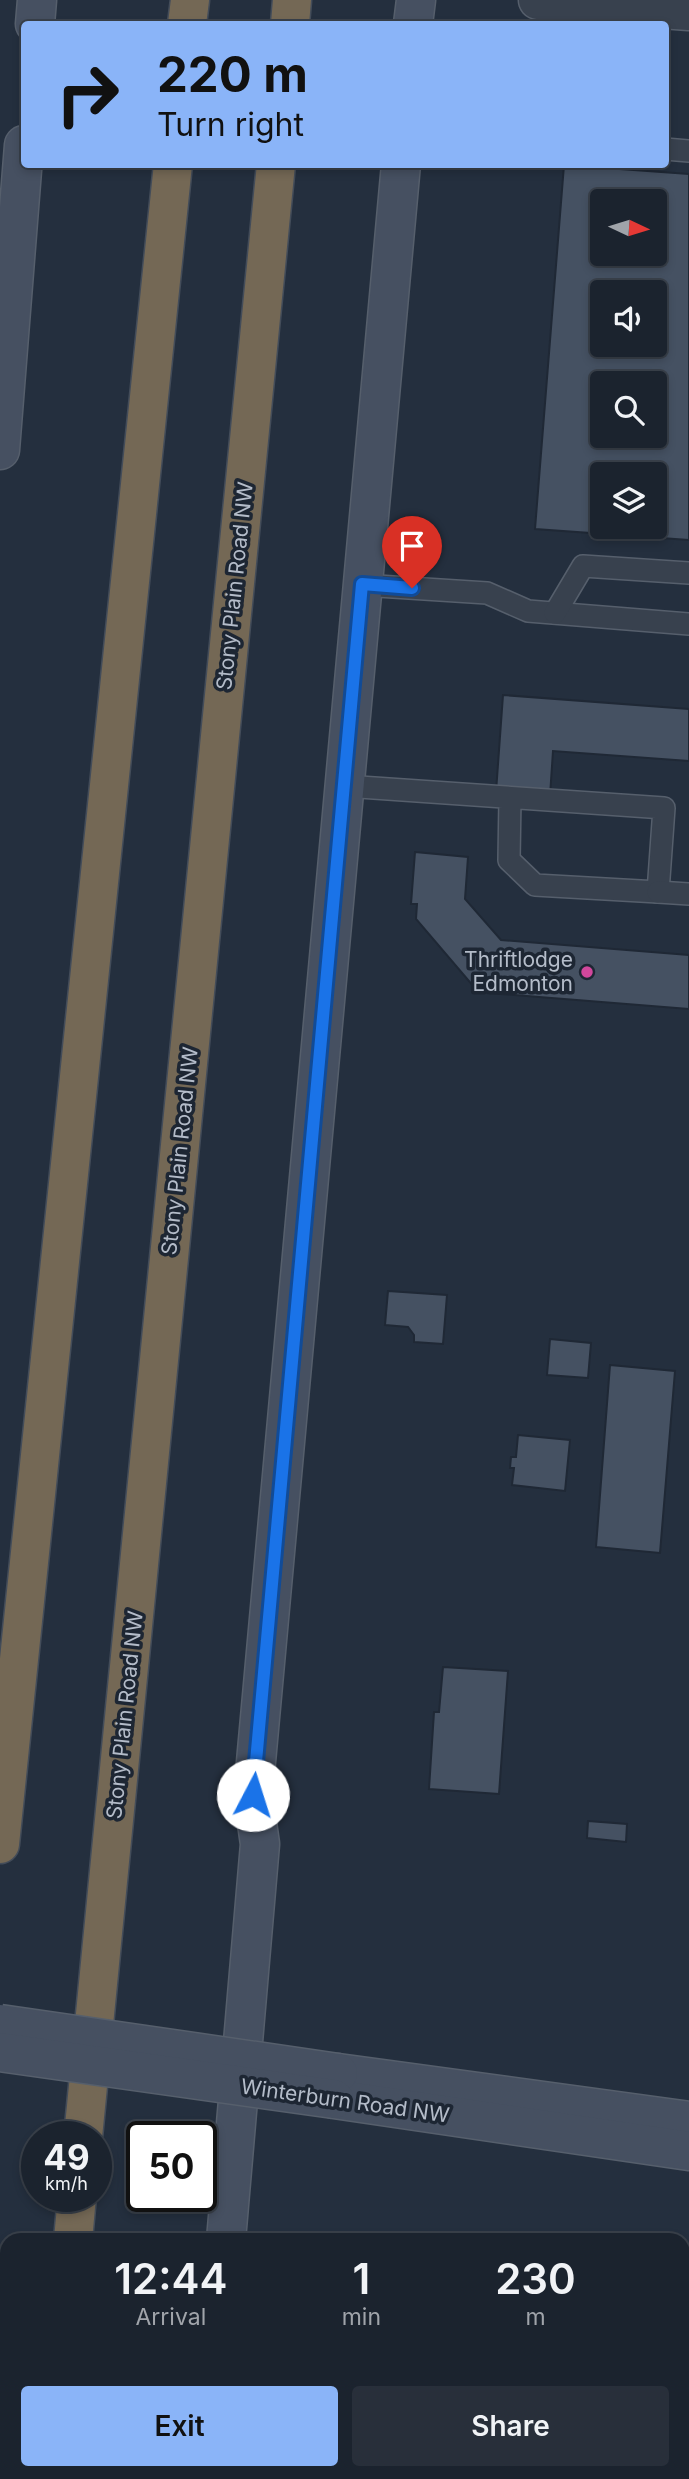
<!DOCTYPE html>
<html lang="en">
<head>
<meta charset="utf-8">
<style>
  :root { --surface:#1b232e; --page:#282f3a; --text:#f1f3f6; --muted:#a0a4aa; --line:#39404a; --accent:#8ab4f8 }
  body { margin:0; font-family:Inter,sans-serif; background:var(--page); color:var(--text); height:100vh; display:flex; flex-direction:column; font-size:26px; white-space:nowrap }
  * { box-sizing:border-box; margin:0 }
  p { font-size:23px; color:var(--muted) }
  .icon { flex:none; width:38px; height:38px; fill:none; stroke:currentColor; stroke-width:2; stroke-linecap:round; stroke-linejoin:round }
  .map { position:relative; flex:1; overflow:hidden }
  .drawer { position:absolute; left:0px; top:2233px; width:690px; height:247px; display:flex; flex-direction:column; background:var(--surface); border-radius:21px 21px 0 0; box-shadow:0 4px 10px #0003,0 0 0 2px var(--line) }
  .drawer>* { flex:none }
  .banner { position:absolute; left:21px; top:21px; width:648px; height:147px; border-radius:7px; box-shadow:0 4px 10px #0003,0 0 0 2px var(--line); background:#8ab4f8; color:#111; overflow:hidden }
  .needle { width:46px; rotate:94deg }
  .fabs { position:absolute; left:590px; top:189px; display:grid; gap:14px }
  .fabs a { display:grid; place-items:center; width:77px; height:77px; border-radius:7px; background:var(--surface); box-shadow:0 4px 10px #0003,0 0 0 2px var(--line); font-size:35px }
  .speed { position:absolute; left:21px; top:2121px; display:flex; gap:14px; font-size:35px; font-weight:700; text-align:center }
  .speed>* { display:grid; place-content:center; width:91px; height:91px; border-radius:50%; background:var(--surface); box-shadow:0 4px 10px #0003,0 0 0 2px var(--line); line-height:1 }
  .speed small { font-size:18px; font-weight:400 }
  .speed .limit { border:4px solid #111; border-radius:10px; background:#fff; color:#111 }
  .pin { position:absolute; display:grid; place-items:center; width:60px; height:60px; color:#fff; margin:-72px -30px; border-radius:50% 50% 50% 0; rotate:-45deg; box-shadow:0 0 7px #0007 }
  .pin .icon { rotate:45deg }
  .me { position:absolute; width:77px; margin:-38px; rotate:5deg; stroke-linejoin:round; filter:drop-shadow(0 0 5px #0008) }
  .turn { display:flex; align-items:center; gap:24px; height:147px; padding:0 21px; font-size:32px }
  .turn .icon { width:91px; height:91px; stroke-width:2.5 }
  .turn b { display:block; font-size:49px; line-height:60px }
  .eta { display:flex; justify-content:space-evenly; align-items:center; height:119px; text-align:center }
  .eta b { font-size:42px; font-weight:600; line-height:49px }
  .cta { display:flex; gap:14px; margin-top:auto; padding:14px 21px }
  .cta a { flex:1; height:80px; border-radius:7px; background:var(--accent); color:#111; font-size:28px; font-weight:600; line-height:80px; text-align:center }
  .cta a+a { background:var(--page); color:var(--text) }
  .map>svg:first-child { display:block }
</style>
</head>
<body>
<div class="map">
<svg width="689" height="2479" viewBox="0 0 689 2479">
  <rect width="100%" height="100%" fill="#242f3e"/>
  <g fill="#455162" stroke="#1f2835" stroke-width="2" fill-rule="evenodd">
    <path d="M564 165 689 174V540L535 529ZM602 201H654V254H602ZM602 292H654V345H602ZM602 383H654V436H602ZM602 474H654V527H602Z"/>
    <polygon points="503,695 689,709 689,761 553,751 550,796 496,792"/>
    <polygon points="415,852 468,857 465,899 501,940 689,955 689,1009 488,993 489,988 474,987 416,919 417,904 411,904"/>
    <polygon points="388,1291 447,1295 443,1344 414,1342 414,1335 408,1327 385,1325"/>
    <polygon points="550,1339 591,1343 588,1378 547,1375"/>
    <polygon points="610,1365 675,1371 660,1553 596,1547"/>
    <polygon points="518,1435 570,1440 565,1491 512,1485 514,1468 510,1468 511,1457 516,1457"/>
    <polygon points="443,1667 508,1671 499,1794 429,1789 434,1712 439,1712"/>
    <polygon points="588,1821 627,1824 626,1842 587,1838"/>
  </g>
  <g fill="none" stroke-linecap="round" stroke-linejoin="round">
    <g stroke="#565f6c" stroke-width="24">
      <g id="lane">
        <polyline points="665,149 689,151"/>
        <polyline points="362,585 487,593 528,611 689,624"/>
        <polyline points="555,613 583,566 689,573"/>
        <polyline points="345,786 664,808 658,892 535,885 509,860 510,798"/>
        <polyline points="658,892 689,894"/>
      </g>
    </g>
    <g stroke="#565f6c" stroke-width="41">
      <polyline id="street" points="538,0 689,11"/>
    </g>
    <g stroke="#565f6c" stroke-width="41">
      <g id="secondary">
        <polyline points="35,24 37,0"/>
        <polyline points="413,24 416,0"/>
        <polyline points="0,450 24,145"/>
        <polyline points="338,2073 689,2121"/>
        <polyline points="334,2099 689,2151"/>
        <polyline points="226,2240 260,1844 253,1795 401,164"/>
        <polyline points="205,2479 206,2473"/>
      </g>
    </g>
    <g stroke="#434c59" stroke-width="41">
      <g id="highway">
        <polyline points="187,24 190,0"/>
        <polyline points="290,24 292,0"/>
        <polyline points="0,1844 173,164"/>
        <polyline points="83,2137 276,164"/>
        <polyline points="73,2240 77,2196"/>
        <polyline points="49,2479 50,2473"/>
      </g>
    </g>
    <use href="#lane" stroke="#38414e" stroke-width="21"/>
    <use href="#street" stroke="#38414e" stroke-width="38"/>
    <use href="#secondary" stroke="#465061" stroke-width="38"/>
    <use href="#highway" stroke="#746855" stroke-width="38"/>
    <g stroke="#565f6c" stroke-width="41" stroke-linecap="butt">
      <g id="secondary-bridge">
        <polyline points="0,2024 338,2073"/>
        <polyline points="0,2052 334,2099"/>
      </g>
    </g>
    <use href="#secondary-bridge" stroke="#465061" stroke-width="38"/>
  </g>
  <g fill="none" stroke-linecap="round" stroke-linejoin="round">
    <g stroke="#114b97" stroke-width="18">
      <polyline id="route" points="253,1795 362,584 412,588"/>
    </g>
    <use href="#route" stroke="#1a73e8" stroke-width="12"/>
  </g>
  <circle fill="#d1479c" stroke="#1d2633" stroke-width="2.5" cx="587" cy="972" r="7"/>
  <g text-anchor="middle" stroke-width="7" stroke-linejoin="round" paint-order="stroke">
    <g font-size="21" fill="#b4bcc9" stroke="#1d2633">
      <text transform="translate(235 586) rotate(-84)" y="7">Stony Plain Road NW</text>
      <text transform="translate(180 1151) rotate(-84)" y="7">Stony Plain Road NW</text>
      <text transform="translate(125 1715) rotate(-84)" y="7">Stony Plain Road NW</text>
      <text transform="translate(345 2101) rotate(8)" y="7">Winterburn Road NW</text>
    </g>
    <g font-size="21" fill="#b4bcc9" stroke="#1d2633" text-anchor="end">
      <text x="573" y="967">Thriftlodge<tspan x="573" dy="24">Edmonton</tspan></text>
    </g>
  </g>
</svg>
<div class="fabs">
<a><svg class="needle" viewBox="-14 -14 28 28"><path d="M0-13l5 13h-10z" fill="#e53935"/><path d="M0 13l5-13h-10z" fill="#a0a4aa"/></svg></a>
<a><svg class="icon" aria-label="sound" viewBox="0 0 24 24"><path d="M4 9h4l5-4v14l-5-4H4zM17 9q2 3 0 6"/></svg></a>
<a><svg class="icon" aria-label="search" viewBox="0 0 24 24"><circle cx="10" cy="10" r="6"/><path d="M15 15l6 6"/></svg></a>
<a><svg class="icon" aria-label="layers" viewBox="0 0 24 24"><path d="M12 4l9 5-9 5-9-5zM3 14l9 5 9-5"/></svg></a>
</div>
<div class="speed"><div>49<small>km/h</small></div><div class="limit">50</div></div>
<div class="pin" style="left:412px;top:588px;background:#d93025"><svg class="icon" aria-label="arrive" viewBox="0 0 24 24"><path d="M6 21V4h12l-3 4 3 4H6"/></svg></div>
<svg class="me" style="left:253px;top:1795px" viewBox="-20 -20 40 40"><circle r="19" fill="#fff"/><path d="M0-13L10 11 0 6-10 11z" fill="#1a73e8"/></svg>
<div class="banner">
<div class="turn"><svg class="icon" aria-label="right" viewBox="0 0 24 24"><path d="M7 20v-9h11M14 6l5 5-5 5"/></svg><div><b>220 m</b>Turn right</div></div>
</div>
<section class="drawer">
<div class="eta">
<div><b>12:44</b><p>Arrival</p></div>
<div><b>1</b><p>min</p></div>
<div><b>230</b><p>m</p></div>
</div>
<div class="cta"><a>Exit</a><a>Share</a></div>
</section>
</div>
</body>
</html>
